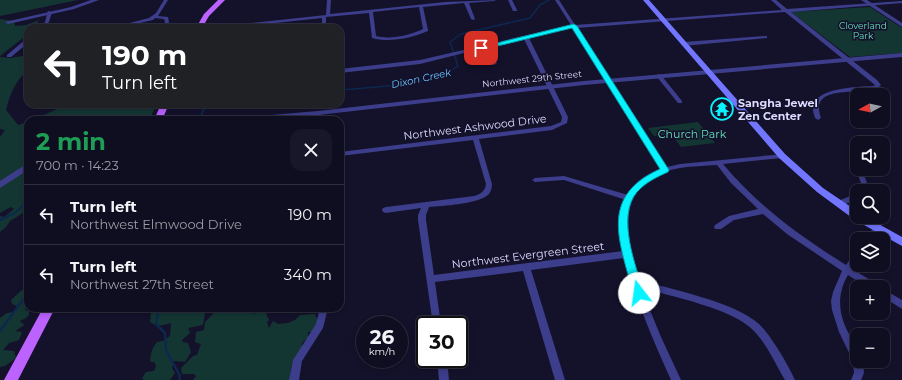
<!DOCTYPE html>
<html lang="en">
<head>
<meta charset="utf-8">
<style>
  :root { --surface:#0f0d20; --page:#181629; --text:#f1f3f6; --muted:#9b9ca5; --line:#2f2d3e }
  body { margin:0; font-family:Montserrat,sans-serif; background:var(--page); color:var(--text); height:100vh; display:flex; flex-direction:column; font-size:15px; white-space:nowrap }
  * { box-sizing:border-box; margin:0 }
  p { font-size:13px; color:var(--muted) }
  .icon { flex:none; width:22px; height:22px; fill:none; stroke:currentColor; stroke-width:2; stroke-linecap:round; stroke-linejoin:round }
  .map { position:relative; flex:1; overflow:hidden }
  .sheet { position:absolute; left:24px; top:116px; width:320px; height:196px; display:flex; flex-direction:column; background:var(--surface); border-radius:12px; box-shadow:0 2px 6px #0003,0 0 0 1px var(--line) }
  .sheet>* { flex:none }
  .top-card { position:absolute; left:24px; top:24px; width:320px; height:84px; border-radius:12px; box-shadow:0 2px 6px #0003,0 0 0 1px var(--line); background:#202124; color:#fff; overflow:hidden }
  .needle { width:26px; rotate:262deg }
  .controls { position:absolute; left:850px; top:88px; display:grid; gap:8px }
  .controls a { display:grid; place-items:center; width:40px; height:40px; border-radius:8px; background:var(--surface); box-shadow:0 2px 6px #0003,0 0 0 1px var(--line); font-size:20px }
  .speed { position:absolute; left:356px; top:316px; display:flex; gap:8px; font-size:20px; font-weight:700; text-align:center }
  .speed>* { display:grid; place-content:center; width:52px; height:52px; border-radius:50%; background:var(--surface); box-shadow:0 2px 6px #0003,0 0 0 1px var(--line); line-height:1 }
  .speed small { font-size:10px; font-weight:400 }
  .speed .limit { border:2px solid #111; border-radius:6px; background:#fff; color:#111 }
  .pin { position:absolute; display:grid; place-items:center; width:34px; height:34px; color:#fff; margin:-17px; border-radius:8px; box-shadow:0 2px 6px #0006 }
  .me { position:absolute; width:44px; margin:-22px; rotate:345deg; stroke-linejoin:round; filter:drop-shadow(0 0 3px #0008) }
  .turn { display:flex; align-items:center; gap:14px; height:84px; padding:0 12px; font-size:18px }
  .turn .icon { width:52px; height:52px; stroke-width:2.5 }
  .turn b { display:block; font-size:28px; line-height:34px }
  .round { display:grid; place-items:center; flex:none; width:42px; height:42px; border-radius:12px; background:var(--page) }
  .head { display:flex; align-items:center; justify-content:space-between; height:68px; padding:0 12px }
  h1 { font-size:24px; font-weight:700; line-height:30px; color:#1e9e55 }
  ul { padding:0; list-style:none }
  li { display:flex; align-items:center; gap:12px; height:60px; padding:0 12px; border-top:1px solid var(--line) }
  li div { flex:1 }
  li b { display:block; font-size:15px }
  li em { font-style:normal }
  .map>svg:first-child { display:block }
</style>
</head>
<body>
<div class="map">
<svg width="902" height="380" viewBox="0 0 902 380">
  <rect width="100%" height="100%" fill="#14112b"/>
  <g fill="#143633">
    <polygon points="0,0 78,0 0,16"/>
    <polygon points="870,7 902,28 902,53 850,57 791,12"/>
    <polygon points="0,19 14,21 15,26 26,25 39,20 34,28 28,28 28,34 0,56"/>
    <path d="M28 55V70C15 81 10 94 6 110L18 125 28 122V197L22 201 28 198V210L10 221 6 227 0 232V216L4 217 14 209 11 207 0 213V137L5 130 0 129V57L11 58Z"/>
    <polygon points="69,104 157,104 149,120 32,120"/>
    <polygon points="698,122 715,143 681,147 671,134 654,136 648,128"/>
    <polygon points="28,288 28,305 25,310 29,311 29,315 25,319 21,320 20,322 24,324 23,326 15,331 22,332 19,340 9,343 3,350 14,351 16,358 5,366 0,367 0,318 7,313 14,312 17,306 12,304 11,300 22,290"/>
    <path d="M150 308H174L175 309 177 308H206L203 325 188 328 190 333 182 340 183 342 188 343 191 352 185 362 174 361 172 368 175 373 170 380H144L142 378 146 372 154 371 156 366 155 363 150 361C151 353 152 348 157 342L163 341 170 336 171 323C162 326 157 327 150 322L151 314Z"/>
    <polygon points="212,308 249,308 248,312 255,314 256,308 270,308 266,311 266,313 269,320 267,322 269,328 273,321 278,324 288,323 295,320 300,315 315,314 318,321 312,332 308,332 308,337 302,343 302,347 291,367 290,380 193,380 196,376 194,374 182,374 181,368 193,356 197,355 201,344 195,342 196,332 204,330 205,322 213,314"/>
  </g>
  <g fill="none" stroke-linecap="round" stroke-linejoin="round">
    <path stroke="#0c284f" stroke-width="1.5" d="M340 90C374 87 431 86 458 66L450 42 461 34 530 18 540 5 549 0"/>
    <g stroke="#0c284f" stroke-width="2">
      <polyline points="200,118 206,104"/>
      <polyline points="0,220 15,213 28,201"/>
    </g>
    <g stroke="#0c284f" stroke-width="2.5">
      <polyline points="0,220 2,219"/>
      <polyline points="159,308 156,324 165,333 166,350 180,376 179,380"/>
      <polyline points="0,331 28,293"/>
    </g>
    <g fill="#3c3d8b" fill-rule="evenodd">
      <polygon points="164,0 168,0 158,16 168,17 169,22 167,28 163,28 165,22 164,19 155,18 153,20 118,28 110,28 149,18 156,13"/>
      <path d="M327 0H331L330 14 445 2 496 0 494 1 469 3 475 19 473 20 471 19 464 3 423 7 428 30V31C412 38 389 43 372 38L369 13 326 17V28H322V18L227 28H212L214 27 326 15ZM419 7 423 29C410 35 391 40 376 36L373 12Z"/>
      <polygon points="508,0 512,0 517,10 517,11 513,11"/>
      <path d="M555 0H559L575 25 782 10 771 0H776L787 9 902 1V3L791 12 877 80 881 85C880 86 878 88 876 89 864 95 818 85 819 109 819 112 820 115 821 118L818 120 815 118C814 115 813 112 813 109 813 87 858 87 873 86L875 85 785 12 577 28 667 167 680 164 784 154 785 156 784 158H782L723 164C758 206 800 236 846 265L854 254 857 253V262L852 269 877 284 878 287H867L848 275C837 293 838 313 848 332 850 337 855 343 857 348 858 352 857 357 857 361H863L864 373 861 380H851L854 373 853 361 839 332 832 310 831 301 833 292 842 271 787 234 763 214 734 220 721 229H715L714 227 715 225 729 216 758 209 731 183 717 165C704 166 692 166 680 168 614 180 625 232 639 280 670 289 735 302 759 324 770 334 789 366 795 380H785C775 363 767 344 753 330 733 309 671 296 641 288L661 337 681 380H671C653 340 636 300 624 258L531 270 565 380H555L523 271 435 282 441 325H433L418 220V215L421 208 386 213 383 212 382 210 383 208 386 207 474 196C481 194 485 191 486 184L473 140 340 156V152L551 126 561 122 562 117 524 39 484 48 497 63 494 65 492 64 480 49 420 64 340 73V69L420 60 571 25ZM568 28H572L661 169C647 174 634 181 628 195L564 176 535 178 532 180 535 182 564 180 626 200C618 217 620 234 623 251L434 275 426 220V215L429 207C442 206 478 204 488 195 491 192 492 188 492 184L479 139 552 130 567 123 568 117 529 38Z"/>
      <polygon points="48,11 52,12 49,22 44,28 39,28 45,22"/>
      <polygon points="765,36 767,36 767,38 684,46 681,44 684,42"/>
      <polygon points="26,39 28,39 28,43 11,57 7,57 7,55"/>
      <polygon points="659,74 661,75 682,101 682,103 678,103 657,77 657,75"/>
      <polygon points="318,111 321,113 321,120 315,120 315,113"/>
      <polygon points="858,170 862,170 863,172 868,186 867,191 859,191 862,186 857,172"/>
      <polygon points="857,193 857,199 839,207 836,206 835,204 836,202"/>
      <polygon points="877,226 880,227 881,229 873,239 865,239 874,227"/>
      <polygon points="883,289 902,300 902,309 883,297"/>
      <polygon points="320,308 328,308 323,328 302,361 299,380 289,380 293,360 316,324"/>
      <polygon points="437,359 447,359 449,380 439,380"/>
    </g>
    <g fill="#3c3d8b" fill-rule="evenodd">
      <polygon points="91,0 99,0 74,9 8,24 5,22 71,7"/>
      <polygon points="861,0 867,0 902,23 902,27"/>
      <polygon points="902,53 902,57 584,85 318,115 262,120 234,120 237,118 318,111 584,81"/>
      <polygon points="28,163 28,170 0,188 0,181"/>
    </g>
    <polygon fill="#7276ff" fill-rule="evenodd" points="643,0 649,0 785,154 823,188 857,211 857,217 866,217 902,237 902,246 855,220 817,192 779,158"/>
    <g fill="#bc62ff" fill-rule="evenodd">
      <polygon points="218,0 225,0 209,16 202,28 196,28 204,14"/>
      <polygon points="161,104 169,104 162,120 154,120"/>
      <polygon points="43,308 55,308 18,380 4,380"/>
    </g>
  </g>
  <path fill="#07f3ff" stroke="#059ea6" d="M574 24 577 26 669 170 668 172C657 177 646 182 637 192 616 217 636 266 644 293L643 297 639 298 635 297 633 293C620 242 598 197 660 169L572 28 481 50 477 48Z"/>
  <defs>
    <g id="temple-ring" transform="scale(1.15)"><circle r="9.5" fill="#14112b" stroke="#07f3ff" stroke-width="1.5"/><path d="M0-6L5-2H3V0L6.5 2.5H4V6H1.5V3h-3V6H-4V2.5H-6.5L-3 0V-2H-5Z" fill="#07f3ff"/></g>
  </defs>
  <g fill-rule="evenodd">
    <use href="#temple-ring" x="722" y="109"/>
  </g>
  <g text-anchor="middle" stroke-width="3.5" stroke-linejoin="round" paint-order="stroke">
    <g font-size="9" fill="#64e2bc" stroke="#14112b">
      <text x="863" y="29">Cloverland<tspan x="863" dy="10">Park</tspan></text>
    </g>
    <g font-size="9" fill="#dddbff" stroke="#14112b">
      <text transform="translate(532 79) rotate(-6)" y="3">Northwest 29th Street</text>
    </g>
    <g font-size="10" font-style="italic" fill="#69c2ff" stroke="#14112b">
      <text transform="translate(421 78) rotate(-12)" y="4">Dixon Creek</text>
    </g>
    <g font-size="11" font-weight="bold" fill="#dddbff" stroke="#14112b" text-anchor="start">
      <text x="738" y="107">Sangha Jewel<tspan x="738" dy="13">Zen Center</tspan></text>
    </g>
    <g font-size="11" fill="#dddbff" stroke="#14112b">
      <text transform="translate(475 127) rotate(-7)" y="4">Northwest Ashwood Drive</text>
      <text transform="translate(528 255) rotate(-7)" y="4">Northwest Evergreen Street</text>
    </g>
    <g font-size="11" fill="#64e2bc" stroke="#14112b">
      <text x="692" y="138">Church Park</text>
    </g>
  </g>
</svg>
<div class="controls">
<a><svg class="needle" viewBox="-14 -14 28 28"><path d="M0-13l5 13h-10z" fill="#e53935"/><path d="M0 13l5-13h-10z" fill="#9b9ca5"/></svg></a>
<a><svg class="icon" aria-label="sound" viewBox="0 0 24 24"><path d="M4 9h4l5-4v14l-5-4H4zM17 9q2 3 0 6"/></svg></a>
<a><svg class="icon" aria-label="search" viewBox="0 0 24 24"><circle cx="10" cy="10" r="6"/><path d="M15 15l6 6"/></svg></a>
<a><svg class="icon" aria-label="layers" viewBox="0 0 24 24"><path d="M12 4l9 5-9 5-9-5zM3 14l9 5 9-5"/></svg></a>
<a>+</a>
<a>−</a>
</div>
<div class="speed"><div>26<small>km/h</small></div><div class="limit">30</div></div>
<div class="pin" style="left:481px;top:48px;background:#d93025"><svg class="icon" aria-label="arrive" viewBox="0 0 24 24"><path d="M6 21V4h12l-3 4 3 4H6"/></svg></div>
<svg class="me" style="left:639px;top:293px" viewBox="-20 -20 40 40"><circle r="19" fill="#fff"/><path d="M0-13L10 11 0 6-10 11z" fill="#07f3ff"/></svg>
<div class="top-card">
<div class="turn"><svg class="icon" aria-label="left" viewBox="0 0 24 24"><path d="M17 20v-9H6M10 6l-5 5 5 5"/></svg><div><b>190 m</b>Turn left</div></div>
</div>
<section class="sheet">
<div class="head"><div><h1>2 min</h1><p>700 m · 14:23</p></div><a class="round"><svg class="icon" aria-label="close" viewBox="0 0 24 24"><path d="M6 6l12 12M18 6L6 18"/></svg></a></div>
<ul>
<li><svg class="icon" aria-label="left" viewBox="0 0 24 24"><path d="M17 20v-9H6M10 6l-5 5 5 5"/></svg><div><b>Turn left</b><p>Northwest Elmwood Drive</p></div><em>190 m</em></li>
<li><svg class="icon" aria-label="left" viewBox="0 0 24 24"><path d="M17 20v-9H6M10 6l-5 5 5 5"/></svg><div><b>Turn left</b><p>Northwest 27th Street</p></div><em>340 m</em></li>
</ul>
</section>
</div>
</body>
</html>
